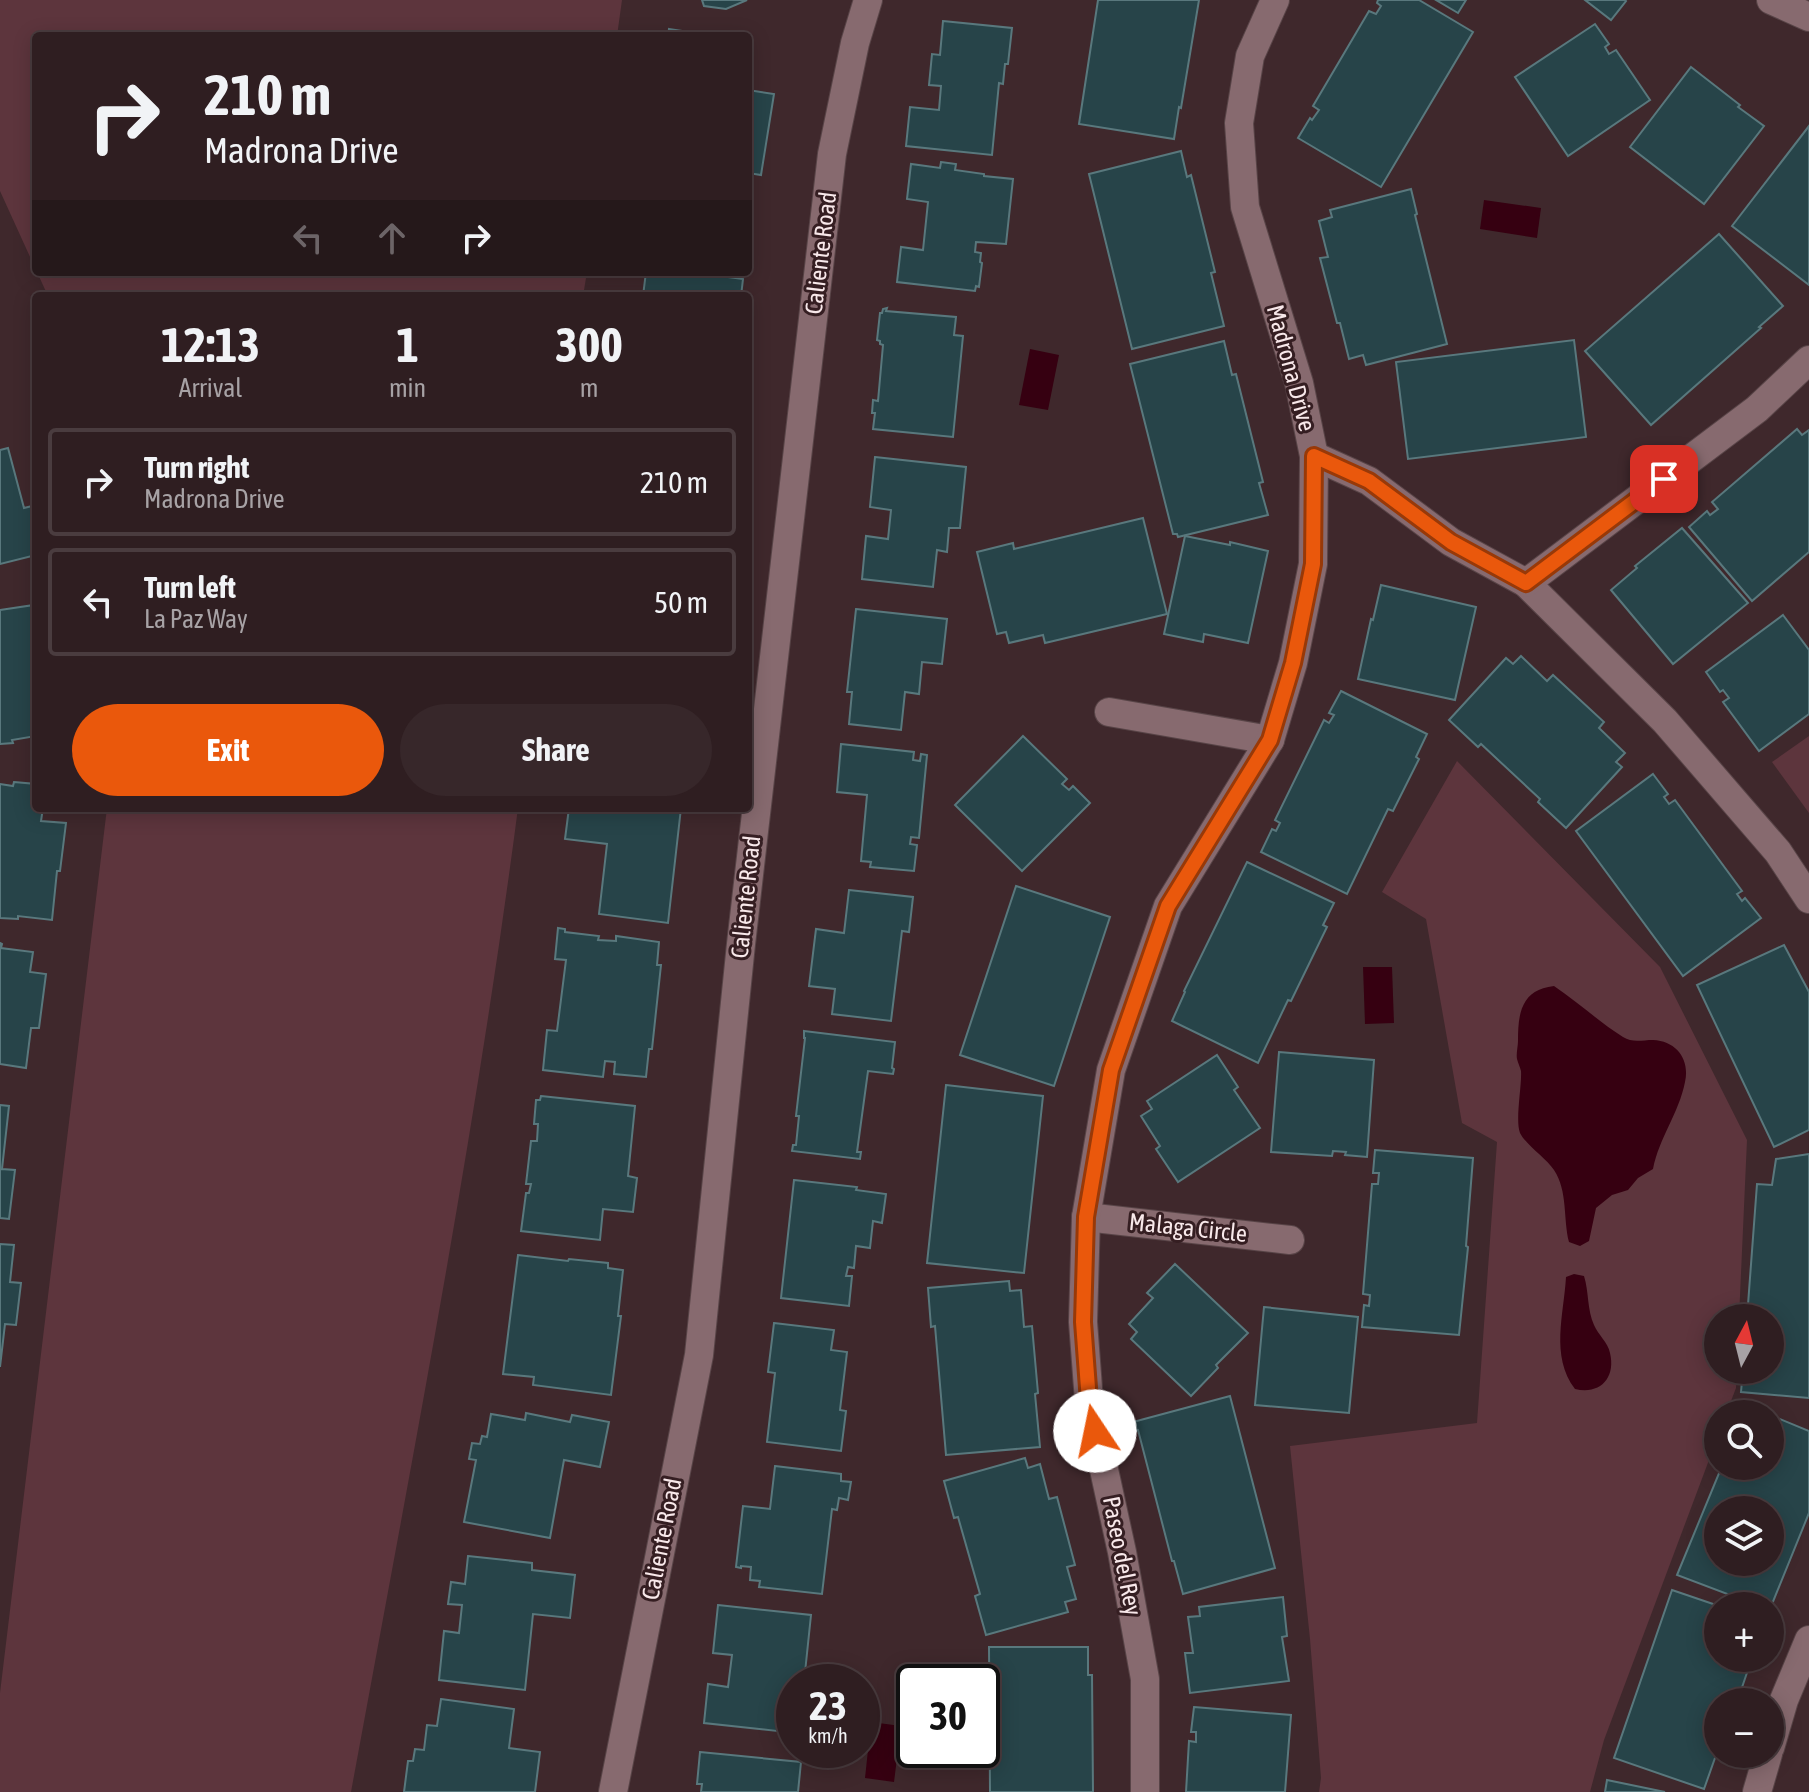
<!DOCTYPE html>
<html lang="en">
<head>
<meta charset="utf-8">
<style>
  :root { --surface:#2f1e21; --page:#37272a; --text:#f1f3f6; --muted:#a7a2a5; --line:#4a3c3f; --accent:#ea580c }
  body { margin:0; font-family:"Asap Condensed",sans-serif; background:var(--page); color:var(--text); height:100vh; display:flex; flex-direction:column; font-size:30px; white-space:nowrap }
  * { box-sizing:border-box; margin:0 }
  p { font-size:26px; color:var(--muted) }
  .icon { flex:none; width:44px; height:44px; fill:none; stroke:currentColor; stroke-width:2; stroke-linecap:round; stroke-linejoin:round }
  .map { position:relative; flex:1; overflow:hidden }
  .sheet { position:absolute; left:32px; top:292px; width:720px; height:520px; display:flex; flex-direction:column; background:var(--surface); border-radius:8px; box-shadow:0 4px 20px #0003,0 0 0 2px var(--line) }
  .sheet>* { flex:none }
  .guide { position:absolute; left:32px; top:32px; width:720px; height:244px; border-radius:8px; box-shadow:0 4px 20px #0003,0 0 0 2px var(--line); background:#2f1e21; color:var(--text); overflow:hidden }
  .needle { width:52px; rotate:7deg }
  .fabs { position:absolute; left:1704px; top:1304px; display:grid; gap:16px }
  .fabs a { display:grid; place-items:center; width:80px; height:80px; border-radius:50%; background:var(--surface); box-shadow:0 4px 20px #0003,0 0 0 2px var(--line); font-size:40px }
  .speed { position:absolute; left:776px; top:1664px; display:flex; gap:16px; font-size:40px; font-weight:700; text-align:center }
  .speed>* { display:grid; place-content:center; width:104px; height:104px; border-radius:50%; background:var(--surface); box-shadow:0 4px 20px #0003,0 0 0 2px var(--line); line-height:1 }
  .speed small { font-size:20px; font-weight:400 }
  .speed .limit { border:4px solid #111; border-radius:12px; background:#fff; color:#111 }
  .pin { position:absolute; display:grid; place-items:center; width:68px; height:68px; color:#fff; margin:-34px; border-radius:16px; box-shadow:0 4px 12px #0006 }
  .me { position:absolute; width:88px; margin:-44px; rotate:349deg; stroke-linejoin:round; filter:drop-shadow(0 0 6px #0008) }
  .turn { display:flex; align-items:center; gap:28px; height:168px; padding:0 40px; font-size:36px }
  .turn .icon { width:104px; height:104px; stroke-width:2.5 }
  .turn b { display:block; font-size:56px; line-height:68px }
  .lanes { display:flex; align-items:center; height:76px; padding:0 40px; background:#0003; justify-content:center; gap:40px; direction:ltr }
  .lanes .off { opacity:.35 }
  .eta { display:flex; justify-content:space-evenly; align-items:center; height:136px; text-align:center }
  .eta b { font-size:48px; font-weight:700; line-height:56px }
  .action { display:flex; gap:16px; margin-top:auto; padding:16px 40px }
  .action a { flex:1; height:92px; border-radius:48px; background:var(--accent); color:#fff; font-size:32px; font-weight:700; line-height:92px; text-align:center }
  .action a+a { background:var(--page); color:var(--text) }
  ul { padding:0; list-style:none }
  li { display:flex; align-items:center; gap:24px; height:108px; margin:0 16px 12px; padding:0 24px; border:4px solid var(--line); border-radius:8px }
  li div { flex:1 }
  li b { display:block; font-size:30px }
  li em { font-style:normal }
  .map>svg:first-child { display:block }
</style>
</head>
<body>
<div class="map">
<svg width="1809" height="1792" viewBox="0 0 1809 1792">
  <rect width="100%" height="100%" fill="#3f282c"/>
  <g fill="#5d353d">
    <polygon points="0,0 622,0 617,36 36,36 36,270 0,191"/>
    <polygon points="37,272 587,272 583,296 48,296"/>
    <polygon points="1809,736 1809,813 1772,762"/>
    <polygon points="1457,761 1660,967 1747,1140 1739,1318 1718,1318 1718,1370 1737,1370 1736,1388 1726,1414 1718,1414 1718,1436 1604,1740 1590,1792 1319,1792 1321,1778 1310,1639 1290,1446 1477,1423 1497,1142 1462,1123 1426,919 1382,892"/>
    <path d="M107 808H518C475 1138 411 1465 351 1792H0V1693Z"/>
  </g>
  <g fill="#360011">
    <polygon points="1484,200 1541,208 1537,238 1480,229"/>
    <polygon points="1030,349 1059,355 1048,410 1019,405"/>
    <polygon points="1363,967 1392,967 1394,1023 1365,1024"/>
    <path d="M1554 986C1578 1002 1599 1022 1623 1037 1632 1043 1642 1040 1653 1040 1677 1041 1690 1060 1685 1082 1679 1113 1659 1138 1653 1169L1638 1178 1628 1190 1612 1195 1596 1208 1589 1241 1580 1246 1569 1242C1563 1219 1568 1191 1554 1170 1546 1158 1526 1145 1520 1133 1515 1120 1522 1086 1521 1071 1520 1067 1518 1063 1517 1059 1516 1054 1518 1046 1518 1041 1518 1013 1521 990 1554 986Z"/>
    <path d="M1574 1274 1584 1276C1589 1292 1587 1310 1594 1325 1598 1335 1608 1342 1610 1353 1616 1378 1600 1395 1575 1389 1550 1356 1564 1314 1566 1277Z"/>
    <polygon points="871,1722 901,1726 894,1782 865,1778"/>
  </g>
  <g fill="#274449" stroke="#59787d" stroke-width="2" fill-rule="evenodd">
    <polygon points="702,0 747,0 726,9 704,6"/>
    <polygon points="1098,0 1199,0 1181,108 1179,107 1174,139 1079,124"/>
    <polygon points="1378,0 1419,0 1473,32 1381,187 1298,138 1310,118 1312,120 1319,110 1313,106 1369,11 1376,14 1381,6 1377,3"/>
    <polygon points="1436,0 1466,0 1458,13"/>
    <polygon points="1585,0 1625,0 1626,1 1611,20"/>
    <polygon points="943,21 1012,28 1008,64 1005,64 1003,84 999,83 992,155 906,146 910,107 939,110 941,86 929,85 932,54 940,55"/>
    <polygon points="1595,24 1609,44 1605,47 1609,54 1616,50 1650,100 1568,156 1515,77"/>
    <polygon points="669,29 715,36 668,36"/>
    <polygon points="1691,67 1740,105 1738,107 1764,126 1704,204 1630,147"/>
    <polygon points="748,90 774,94 761,175 748,173"/>
    <polygon points="1809,126 1809,285 1732,226"/>
    <polygon points="1181,151 1187,177 1191,175 1215,272 1211,273 1224,326 1132,349 1089,174"/>
    <polygon points="941,162 956,164 955,170 984,174 984,176 1013,179 1006,244 976,242 975,252 981,253 980,262 982,263 979,287 976,286 975,291 897,282 901,247 923,250 928,202 907,199 911,164 940,168"/>
    <polygon points="1411,189 1417,214 1415,215 1447,344 1366,365 1363,355 1349,359 1340,323 1337,323 1320,258 1328,257 1319,221 1332,217 1330,210"/>
    <polygon points="1719,234 1783,306 1759,327 1761,328 1651,425 1585,351"/>
    <polygon points="646,272 706,272 705,274 743,279 741,296 643,296"/>
    <polygon points="887,308 886,311 956,317 954,335 963,336 953,437 873,429 875,413 872,413 873,400 878,401 883,345 880,344 880,341 877,340 880,313 882,313 883,309"/>
    <polygon points="1574,340 1586,437 1408,459 1396,362"/>
    <polygon points="1224,341 1232,375 1236,374 1263,482 1259,483 1268,515 1178,537 1177,534 1173,534 1130,364"/>
    <polygon points="1797,429 1802,435 1809,430 1809,552 1752,601 1689,527 1707,511 1710,515 1718,509 1712,502"/>
    <polygon points="8,448 24,508 36,505 36,555 0,564 0,450"/>
    <polygon points="875,457 966,467 960,528 949,528 947,552 937,550 933,587 862,579 866,536 888,539 891,510 870,507"/>
    <polygon points="1143,518 1167,614 1045,643 1043,635 1009,643 1006,632 997,634 977,552 1013,543 1014,549"/>
    <polygon points="1682,528 1748,603 1673,664 1611,590 1637,568 1635,566"/>
    <polygon points="1185,536 1230,545 1230,542 1268,551 1248,643 1204,634 1203,642 1164,634"/>
    <polygon points="1381,585 1476,607 1455,700 1358,679 1371,619 1373,620"/>
    <polygon points="34,605 36,616 36,736 12,740 13,743 0,744 0,610"/>
    <polygon points="856,609 947,619 942,664 922,662 919,694 905,692 901,730 849,724 852,692 847,692"/>
    <polygon points="1783,615 1809,650 1809,714 1759,751 1723,702 1729,698 1723,690 1720,692 1706,672"/>
    <polygon points="1521,656 1547,681 1553,675 1604,722 1599,728 1625,753 1616,762 1622,767 1566,828 1538,802 1540,799 1481,744 1478,747 1449,720 1506,658 1513,664"/>
    <polygon points="1341,691 1427,734 1416,757 1419,759 1393,811 1388,809 1347,894 1261,852 1272,829 1276,831 1280,823 1275,820 1324,720 1329,723 1334,715 1329,713"/>
    <polygon points="1023,736 1067,779 1062,784 1069,790 1073,786 1090,803 1022,871 955,805"/>
    <polygon points="841,744 914,752 913,760 920,761 921,754 927,755 919,838 911,837 910,844 917,845 914,871 870,867 871,862 861,861 867,795 837,792"/>
    <polygon points="1653,774 1668,794 1664,797 1669,804 1675,800 1742,891 1737,894 1742,901 1745,898 1761,918 1683,976 1576,831"/>
    <polygon points="14,782 36,784 36,808 43,808 41,821 66,823 60,871 57,871 52,920 18,916 18,919 0,918 0,784 13,786"/>
    <polygon points="569,808 681,808 668,923 599,914 607,844 565,839"/>
    <polygon points="1247,862 1334,903 1323,925 1327,927 1291,1001 1288,1000 1258,1063 1172,1021 1185,992 1184,991"/>
    <polygon points="1016,886 1110,917 1054,1086 960,1055"/>
    <polygon points="849,890 913,897 909,932 902,931 891,1021 832,1014 835,989 809,986 816,929 844,933"/>
    <polygon points="558,928 565,929 565,932 599,936 598,940 616,941 616,936 659,942 657,965 661,965 652,1049 649,1049 646,1077 614,1074 615,1062 605,1061 603,1077 543,1070 547,1030 557,1031 566,960 555,959"/>
    <polygon points="0,943 2,944 1,948 33,952 30,972 46,974 39,1028 31,1028 26,1068 0,1064"/>
    <polygon points="1784,945 1809,992 1809,1130 1774,1147 1697,985"/>
    <polygon points="804,1031 895,1042 892,1068 894,1069 893,1074 868,1071 857,1152 861,1152 860,1159 792,1151 793,1145 796,1145 799,1116 796,1116 805,1038 804,1038"/>
    <polygon points="1279,1052 1374,1060 1367,1157 1345,1155 1346,1152 1333,1151 1332,1156 1271,1152"/>
    <polygon points="1217,1055 1238,1087 1234,1090 1260,1128 1178,1182 1156,1149 1160,1146 1141,1116 1152,1109 1147,1101"/>
    <polygon points="946,1085 1043,1096 1024,1273 927,1263"/>
    <polygon points="541,1096 635,1106 628,1176 637,1178 633,1212 603,1209 600,1240 521,1231 526,1193 529,1193 531,1184 526,1184 531,1141 537,1141 538,1124 534,1124 536,1100 540,1100"/>
    <polygon points="0,1105 9,1106 2,1169 15,1170 9,1219 0,1218"/>
    <polygon points="1375,1150 1473,1158 1466,1246 1468,1247 1459,1335 1362,1327 1364,1305 1369,1306 1370,1295 1363,1294 1372,1184 1378,1184 1379,1173 1373,1173"/>
    <polygon points="1809,1154 1809,1398 1741,1392 1743,1370 1770,1370 1770,1318 1747,1318 1757,1184 1772,1185 1776,1159"/>
    <polygon points="794,1180 857,1187 856,1190 886,1194 882,1223 873,1221 870,1248 856,1246 854,1268 848,1267 846,1276 852,1276 849,1306 781,1298"/>
    <polygon points="0,1244 14,1245 10,1282 21,1283 16,1325 5,1324 0,1367"/>
    <polygon points="518,1255 568,1261 569,1259 608,1263 608,1268 623,1270 618,1316 621,1316 611,1395 533,1385 534,1377 503,1374"/>
    <polygon points="1175,1264 1248,1333 1216,1365 1218,1368 1191,1396 1131,1339 1137,1332 1129,1324 1153,1298 1147,1293"/>
    <polygon points="1009,1281 1010,1291 1021,1290 1024,1327 1032,1326 1038,1393 1035,1394 1040,1447 946,1455 935,1326 931,1327 928,1288"/>
    <polygon points="1264,1307 1358,1317 1349,1413 1255,1405"/>
    <polygon points="774,1323 834,1330 831,1350 847,1352 840,1410 846,1411 841,1451 767,1442 775,1373 768,1372"/>
    <polygon points="1230,1396 1275,1568 1183,1594 1174,1561 1172,1561 1138,1430 1135,1431 1133,1422"/>
    <polygon points="526,1413 570,1422 572,1415 609,1422 600,1467 564,1460 550,1538 464,1522 476,1460 469,1459 472,1443 480,1444 482,1436 487,1437 491,1414 525,1420"/>
    <path d="M1770 1415 1809 1431V1513L1770 1609V1606H1759L1677 1575 1722 1466H1770ZM1718 1510H1770V1562H1718Z"/>
    <polygon points="1025,1458 1028,1468 1040,1464 1049,1499 1057,1497 1075,1565 1067,1567 1076,1599 1065,1602 1068,1612 986,1635 975,1596 980,1594 958,1517 954,1518 944,1481"/>
    <polygon points="775,1466 841,1474 841,1481 851,1482 848,1500 839,1498 837,1510 832,1509 822,1594 759,1587 760,1581 750,1580 751,1567 741,1566 741,1568 736,1567 743,1506 770,1509"/>
    <polygon points="468,1556 532,1563 532,1570 575,1575 570,1618 533,1614 525,1690 439,1680 444,1631 459,1633 462,1605 448,1604 451,1582 465,1584"/>
    <polygon points="1672,1590 1719,1606 1718,1658 1752,1658 1737,1702 1718,1702 1719,1754 1718,1758 1715,1758 1704,1789 1614,1758"/>
    <polygon points="1283,1597 1287,1636 1282,1637 1289,1681 1190,1693 1185,1653 1193,1653 1188,1617 1200,1616 1199,1607"/>
    <polygon points="718,1605 811,1615 804,1682 794,1682 792,1704 780,1702 777,1731 704,1723 708,1684 728,1687 732,1655 713,1653"/>
    <polygon points="989,1647 1088,1647 1088,1675 1092,1675 1093,1792 990,1792"/>
    <polygon points="441,1699 514,1709 509,1748 540,1752 535,1792 404,1792 408,1761 413,1761 415,1749 424,1750 427,1725 437,1726"/>
    <polygon points="1194,1707 1291,1715 1285,1792 1186,1792 1189,1741 1196,1742 1196,1732 1191,1732"/>
    <polygon points="700,1752 801,1762 798,1792 701,1792 702,1784 697,1784"/>
    <polygon points="1607,1780 1665,1792 1605,1792"/>
  </g>
  <g fill="none" stroke-linecap="round" stroke-linejoin="round">
    <g stroke="#584447" stroke-width="30">
      <g id="street">
        <polyline points="1771,0 1809,17"/>
        <polyline points="1314,456 1369,481 1451,542 1526,583 1665,721 1778,852 1809,899"/>
        <polyline points="1526,583 1757,409 1809,360"/>
        <polyline points="1109,712 1270,740"/>
        <polyline points="1086,1217 1290,1240"/>
        <polyline points="1770,1748 1784,1700 1809,1640"/>
        <polyline points="613,1792 699,1355 741,944 832,154 855,43 868,0"/>
        <polyline points="1145,1792 1145,1679 1122,1552 1089,1401 1083,1322 1086,1217 1111,1070 1168,906 1270,740 1293,663 1313,564 1314,456 1299,383 1245,207 1239,123 1250,56 1275,0"/>
        <polyline points="1757,1792 1768,1754"/>
      </g>
    </g>
    <use href="#street" stroke="#876a6f" stroke-width="28"/>
  </g>
  <g fill="none" stroke-linecap="round" stroke-linejoin="round">
    <g stroke="#983908" stroke-width="20">
      <polyline id="route" points="1095,1431 1089,1401 1083,1322 1086,1217 1111,1070 1168,906 1270,740 1293,663 1313,564 1314,456 1369,481 1451,542 1526,583 1664,479"/>
    </g>
    <use href="#route" stroke="#ea580c" stroke-width="14"/>
  </g>
  <g text-anchor="middle" stroke-width="6" stroke-linejoin="round" paint-order="stroke">
    <g font-size="24" fill="#f8e8ea" stroke="#351e22">
      <text transform="translate(821 253) rotate(-83)" y="8">Caliente Road</text>
      <text transform="translate(1291 368) rotate(75)" y="8">Madrona Drive</text>
      <text transform="translate(746 897) rotate(-84)" y="8">Caliente Road</text>
      <text transform="translate(1188 1228) rotate(6)" y="8">Malaga Circle</text>
      <text transform="translate(662 1539) rotate(-79)" y="8">Caliente Road</text>
      <text transform="translate(1122 1556) rotate(79)" y="8">Paseo del Rey</text>
    </g>
  </g>
</svg>
<div class="fabs">
<a><svg class="needle" viewBox="-14 -14 28 28"><path d="M0-13l5 13h-10z" fill="#e53935"/><path d="M0 13l5-13h-10z" fill="#a7a2a5"/></svg></a>
<a><svg class="icon" aria-label="search" viewBox="0 0 24 24"><circle cx="10" cy="10" r="6"/><path d="M15 15l6 6"/></svg></a>
<a><svg class="icon" aria-label="layers" viewBox="0 0 24 24"><path d="M12 4l9 5-9 5-9-5zM3 14l9 5 9-5"/></svg></a>
<a>+</a>
<a>−</a>
</div>
<div class="speed"><div>23<small>km/h</small></div><div class="limit">30</div></div>
<div class="pin" style="left:1664px;top:479px;background:#d93025"><svg class="icon" aria-label="arrive" viewBox="0 0 24 24"><path d="M6 21V4h12l-3 4 3 4H6"/></svg></div>
<svg class="me" style="left:1095px;top:1431px" viewBox="-20 -20 40 40"><circle r="19" fill="#fff"/><path d="M0-13L10 11 0 6-10 11z" fill="#ea580c"/></svg>
<div class="guide">
<div class="turn"><svg class="icon" aria-label="right" viewBox="0 0 24 24"><path d="M7 20v-9h11M14 6l5 5-5 5"/></svg><div><b>210 m</b>Madrona Drive</div></div>
<div class="lanes"><svg class="icon off" aria-label="left" viewBox="0 0 24 24"><path d="M17 20v-9H6M10 6l-5 5 5 5"/></svg><svg class="icon off" aria-label="ahead" viewBox="0 0 24 24"><path d="M12 20V5M6 11l6-6 6 6"/></svg><svg class="icon" aria-label="right" viewBox="0 0 24 24"><path d="M7 20v-9h11M14 6l5 5-5 5"/></svg></div>
</div>
<section class="sheet">
<div class="eta">
<div><b>12:13</b><p>Arrival</p></div>
<div><b>1</b><p>min</p></div>
<div><b>300</b><p>m</p></div>
</div>
<ul>
<li><svg class="icon" aria-label="right" viewBox="0 0 24 24"><path d="M7 20v-9h11M14 6l5 5-5 5"/></svg><div><b>Turn right</b><p>Madrona Drive</p></div><em>210 m</em></li>
<li><svg class="icon" aria-label="left" viewBox="0 0 24 24"><path d="M17 20v-9H6M10 6l-5 5 5 5"/></svg><div><b>Turn left</b><p>La Paz Way</p></div><em>50 m</em></li>
</ul>
<div class="action"><a>Exit</a><a>Share</a></div>
</section>
</div>
</body>
</html>
